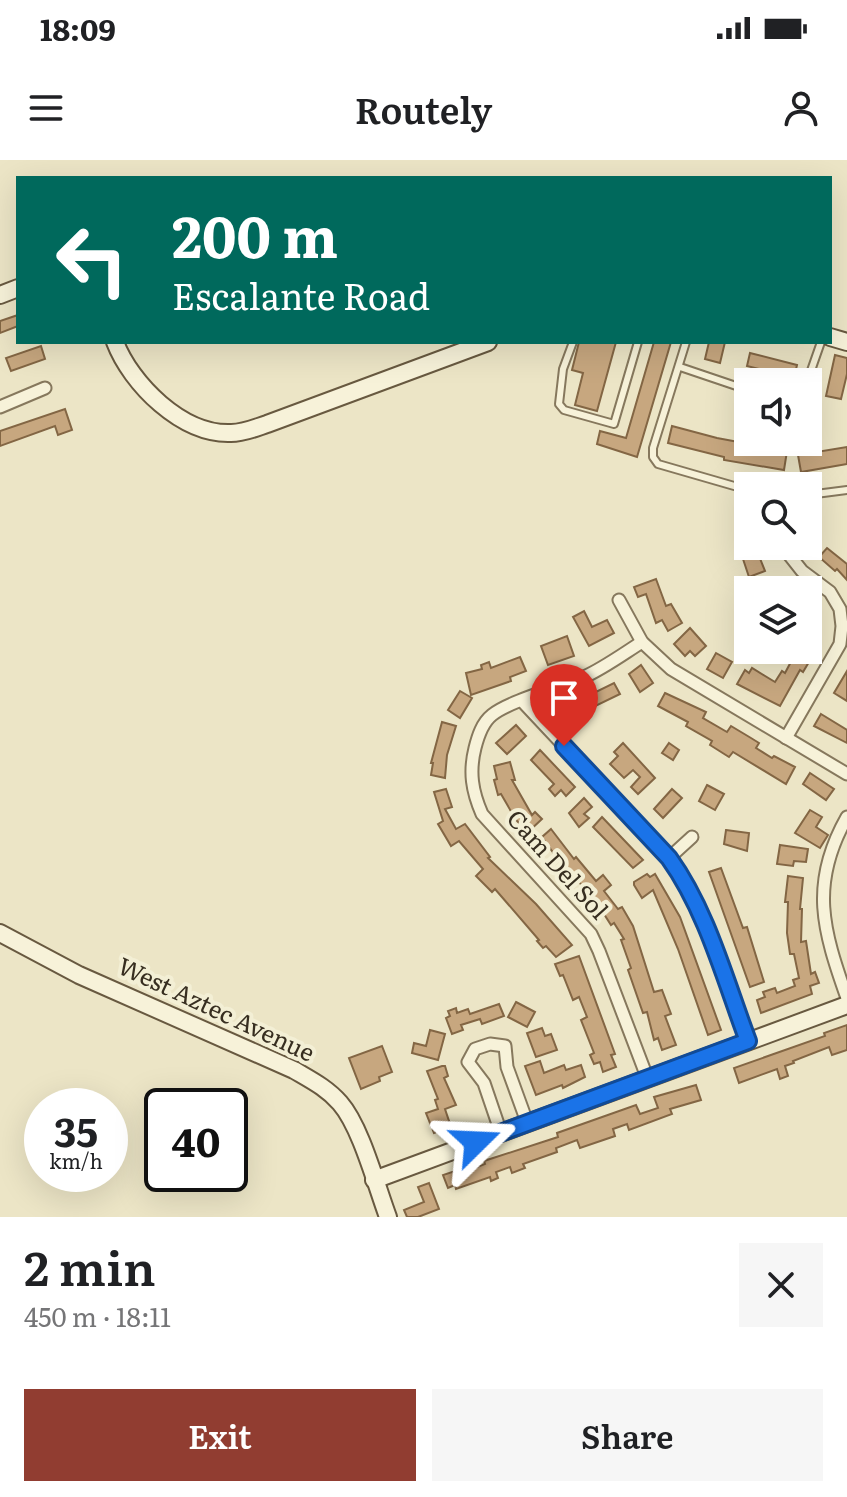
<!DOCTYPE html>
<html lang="en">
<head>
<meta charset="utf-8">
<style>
  :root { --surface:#fff; --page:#f6f6f6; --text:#202124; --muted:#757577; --accent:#913d31 }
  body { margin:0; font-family:Literata,serif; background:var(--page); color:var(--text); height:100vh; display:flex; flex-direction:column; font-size:30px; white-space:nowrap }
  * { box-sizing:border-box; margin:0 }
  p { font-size:26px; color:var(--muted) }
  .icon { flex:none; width:44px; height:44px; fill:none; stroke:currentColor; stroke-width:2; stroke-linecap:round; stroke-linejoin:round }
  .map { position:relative; height:1057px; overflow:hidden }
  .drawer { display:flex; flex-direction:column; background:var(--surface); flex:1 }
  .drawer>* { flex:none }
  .banner { position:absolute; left:16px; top:16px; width:816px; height:168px; border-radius:0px; box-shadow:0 8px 32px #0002; background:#00695c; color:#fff; overflow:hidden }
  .fabs { position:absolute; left:734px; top:208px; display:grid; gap:16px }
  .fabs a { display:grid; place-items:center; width:88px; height:88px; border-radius:0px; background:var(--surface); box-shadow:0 8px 32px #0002; font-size:40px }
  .speed { position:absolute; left:24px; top:928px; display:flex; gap:16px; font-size:40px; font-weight:700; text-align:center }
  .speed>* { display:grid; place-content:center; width:104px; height:104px; border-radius:50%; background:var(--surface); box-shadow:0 8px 32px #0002; line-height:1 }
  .speed small { font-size:20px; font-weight:400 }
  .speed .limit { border:4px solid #111; border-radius:12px; background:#fff; color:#111 }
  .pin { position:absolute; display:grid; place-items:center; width:68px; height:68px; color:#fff; margin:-82px -34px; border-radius:50% 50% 50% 0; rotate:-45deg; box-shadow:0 0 8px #0007 }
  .pin .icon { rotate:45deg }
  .me { position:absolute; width:88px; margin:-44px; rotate:69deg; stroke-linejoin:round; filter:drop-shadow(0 0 6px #0008) }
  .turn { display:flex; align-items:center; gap:28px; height:168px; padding:0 24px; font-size:36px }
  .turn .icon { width:104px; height:104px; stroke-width:2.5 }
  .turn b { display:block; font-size:56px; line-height:68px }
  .round { display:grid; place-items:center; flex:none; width:84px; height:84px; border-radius:0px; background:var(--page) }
  .overview { display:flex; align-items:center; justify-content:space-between; height:136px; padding:0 24px }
  h1 { font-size:48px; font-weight:600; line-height:60px }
  .action { display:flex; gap:16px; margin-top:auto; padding:16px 24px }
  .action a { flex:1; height:92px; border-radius:0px; background:var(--accent); color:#fff; font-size:32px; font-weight:600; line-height:92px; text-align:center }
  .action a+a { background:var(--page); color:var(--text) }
  .status { display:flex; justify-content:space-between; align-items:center; height:56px; padding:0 40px; background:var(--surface); direction:ltr }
  .status svg { height:22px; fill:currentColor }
  header { display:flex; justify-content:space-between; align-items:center; height:104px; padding:0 24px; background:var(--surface); font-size:36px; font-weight:600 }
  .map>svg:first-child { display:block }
</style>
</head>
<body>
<div class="status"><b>18:09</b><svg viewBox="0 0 49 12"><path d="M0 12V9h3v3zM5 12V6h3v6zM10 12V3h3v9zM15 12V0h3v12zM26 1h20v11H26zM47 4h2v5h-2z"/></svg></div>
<header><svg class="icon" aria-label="menu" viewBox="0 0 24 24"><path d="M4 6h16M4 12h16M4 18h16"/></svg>Routely<svg class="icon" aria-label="person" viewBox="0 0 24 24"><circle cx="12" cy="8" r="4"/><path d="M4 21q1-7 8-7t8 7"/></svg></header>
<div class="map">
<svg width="847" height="1057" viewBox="0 0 847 1057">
  <rect width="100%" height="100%" fill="#ece5c6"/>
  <g fill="#c7a77f" stroke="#836644" stroke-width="2">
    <polygon points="18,155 18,166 0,173 0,161"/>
    <polygon points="579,182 616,182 597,251 575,245 583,213 572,210"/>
    <polygon points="654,182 671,182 637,297 597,284 600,271 626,278"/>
    <polygon points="709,182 725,182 720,203 705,199"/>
    <polygon points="41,186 45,199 11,211 6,198"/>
    <polygon points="750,193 797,205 794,218 747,206"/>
    <polygon points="835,195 847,198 847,214 841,239 826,236"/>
    <polygon points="65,249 72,270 58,275 55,266 0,286 0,271"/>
    <polygon points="672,266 717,278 787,291 784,310 724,300 724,297 668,283"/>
    <polygon points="847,287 847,304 801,312 798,295"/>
    <polygon points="746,352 748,353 748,379 739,377"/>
    <polygon points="827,388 847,404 847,420 837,409 835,411 819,397"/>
    <polygon points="757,391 765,411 749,417 742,396"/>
    <polygon points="656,419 666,446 671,444 682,463 668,471 662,460 656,463 646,434 638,437 634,427"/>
    <polygon points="777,420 780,420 795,430 771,430"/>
    <polygon points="808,440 819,451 808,462"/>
    <polygon points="584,451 592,467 607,460 614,473 589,486 573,457"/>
    <polygon points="690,468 706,486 695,496 690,491 685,496 674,484"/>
    <polygon points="567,476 574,496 548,505 541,486"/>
    <polygon points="784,490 816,490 803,512 800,510 780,546 737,524 745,510 749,513 752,508 775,522 782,511 785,513 794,496"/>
    <polygon points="716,493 732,502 723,518 707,509"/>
    <polygon points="520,497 526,511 510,517 511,521 471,535 466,513 482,509 481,505 489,502 491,508"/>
    <polygon points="641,505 653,523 640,532 629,514"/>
    <polygon points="847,511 847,541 834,533"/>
    <polygon points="614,523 620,534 593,547 588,552 589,555 579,560 577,556 568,560 563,548"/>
    <polygon points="460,531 472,538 460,558 448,550"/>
    <polygon points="665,533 706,552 703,558 727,572 731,566 751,578 759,583 756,588 772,598 774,596 795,607 786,624 733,592 729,597 710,585 712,581 686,566 688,562 658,546"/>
    <polygon points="821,554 847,570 847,583 814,566"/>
    <polygon points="442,562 456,566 447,595 445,618 431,615 433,603 431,603"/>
    <polygon points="516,565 526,576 507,594 496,583"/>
    <polygon points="623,583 655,618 638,634 631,627 640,617 633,610 624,618 610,604 618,596 614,592"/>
    <polygon points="669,583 679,590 673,600 662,593"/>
    <polygon points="540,590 575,627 566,636 561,630 555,636 549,629 554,624 531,600"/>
    <polygon points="510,602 515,620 512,620 532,655 535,652 542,659 528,672 516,660 501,634 498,635 494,620 497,619 494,606"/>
    <polygon points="810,613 834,629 826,640 803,624"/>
    <polygon points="707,625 724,634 715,650 699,641"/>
    <polygon points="446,629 452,647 445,649 456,669 465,664 490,697 488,698 536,744 572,785 556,797 546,786 543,788 537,781 539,780 495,729 492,732 476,716 483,709 459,681 451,686 438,664 443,661 434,632"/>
    <polygon points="672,629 682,638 663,658 654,649"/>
    <polygon points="584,638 592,647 584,654 589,658 579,667 569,653"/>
    <polygon points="810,650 822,657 816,667 828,675 820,688 795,673"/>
    <polygon points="602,657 643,700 633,708 593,667"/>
    <polygon points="551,669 574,699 576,697 596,721 603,715 611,725 604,731 618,749 622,747 633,766 654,832 662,830 671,854 665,856 676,885 662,890 658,878 654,880 647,852 643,853 628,810 631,808 621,780 624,779 614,763 611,765 595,740 591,743 582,731 585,729 573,715 569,719 561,710 564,708 542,677"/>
    <polygon points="726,670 749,673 747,691 724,684"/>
    <polygon points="780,685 808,689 806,702 794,701 793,706 777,704"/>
    <polygon points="721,708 743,768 747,767 764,822 750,827 709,712"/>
    <polygon points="647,714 650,717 655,714 680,757 721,870 708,875 678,789 653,730 642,738 634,725 634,722"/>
    <polygon points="788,716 803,718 800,749 802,749 801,782 806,781 811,814 815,812 819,823 810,826 812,834 761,853 757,840 765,837 763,832 775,828 777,833 795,826 793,820 799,818 794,794 790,794 787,773 788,742 785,742"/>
    <polygon points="579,796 615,894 611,895 616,907 603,912 600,902 594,904 590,895 594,893 581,860 587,857 579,837 573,840 563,815 560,816 555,804"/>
    <polygon points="516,842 535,852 527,867 508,857"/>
    <polygon points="499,844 504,856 482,864 480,859 461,865 463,870 452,874 446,858 450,856 448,851 456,848 457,853 468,849 470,854"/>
    <polygon points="847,865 847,890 832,895 829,887 793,901 794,903 785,906 788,916 780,919 777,909 739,923 734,908 825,876 824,873"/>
    <polygon points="542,868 545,876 551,874 557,890 536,897 527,873"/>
    <polygon points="430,870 445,874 438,900 412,893 414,883 426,886"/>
    <polygon points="382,886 392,912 379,917 380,921 361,929 349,898"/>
    <polygon points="540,901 544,913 564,905 566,910 581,905 585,917 563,928 562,925 536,935 525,906"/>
    <polygon points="442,906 445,906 448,916 444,918 456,945 445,949 451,967 434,973 426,953 438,949 435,940 438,939 427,911"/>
    <polygon points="696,925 701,940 670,949 672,954 629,970 627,964 613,969 615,976 580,988 577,980 556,988 557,992 523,1004 525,1008 512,1013 510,1007 496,1012 498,1018 491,1021 490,1017 456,1029 455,1025 448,1028 443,1015 464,1008 465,1012 485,1004 484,1001 558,977 557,973 636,945 640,954 658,948 654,937"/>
    <polygon points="429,1023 439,1049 418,1057 407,1057 404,1050 424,1042 418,1027"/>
  </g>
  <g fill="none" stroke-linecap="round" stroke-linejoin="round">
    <g stroke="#86785d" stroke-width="10">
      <g id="lane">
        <polyline points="573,182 563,209 559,244 564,250 614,264 638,182"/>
        <polyline points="686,182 653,288 653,297 658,304 748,330"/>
        <polyline points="680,207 748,230"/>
        <polyline points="807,222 821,182"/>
        <polyline points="808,335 847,330"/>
      </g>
    </g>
    <g stroke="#86785d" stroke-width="15">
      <g id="street">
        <polyline points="0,247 45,228"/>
        <polyline points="619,440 642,482 671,509 847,614"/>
        <path d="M642 482C623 494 604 508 584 517 561 527 509 541 492 555 482 563 478 576 475 588 469 612 472 631 482 654L591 774 599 791 647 917"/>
        <path d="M522 541 669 698C707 752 725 820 748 881"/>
        <polyline points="786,578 840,484 842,466 840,449 830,432 802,411 787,392"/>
        <path d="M847 657C809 724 823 770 847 838"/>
        <polyline points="669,698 692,677"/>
        <polyline points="501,973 484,923 468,902 475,889 490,884 505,886 507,907 527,962"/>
      </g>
    </g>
    <g stroke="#685940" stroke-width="20">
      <g id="secondary">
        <polyline points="0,135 18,128"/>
        <polyline points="830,177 847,182"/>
        <path d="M115 182C131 224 182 275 231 273 244 273 255 268 267 264L488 182"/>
        <path d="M0 773 79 815 294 910C311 920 327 928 340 943 361 967 376 1025 388 1057"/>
        <polyline points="374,1020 847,845"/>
      </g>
    </g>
    <use href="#lane" stroke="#f7f2d9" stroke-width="6"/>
    <use href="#street" stroke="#f7f2d9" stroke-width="11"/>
    <use href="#secondary" stroke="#f7f2d9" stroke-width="16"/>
  </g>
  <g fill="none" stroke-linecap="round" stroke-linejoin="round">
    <g stroke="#114b97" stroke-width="20">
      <path id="route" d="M476 982 748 881C725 820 707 751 669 698L564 586"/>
    </g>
    <use href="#route" stroke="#1a73e8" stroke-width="14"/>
  </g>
  <g text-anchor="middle" stroke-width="8" stroke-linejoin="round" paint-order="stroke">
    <g font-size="24" fill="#372e20" stroke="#f3efd5">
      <text transform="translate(557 705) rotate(48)" y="8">Cam Del Sol</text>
      <text transform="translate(216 850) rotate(25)" y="8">West Aztec Avenue</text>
    </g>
  </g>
</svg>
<div class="fabs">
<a><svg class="icon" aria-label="sound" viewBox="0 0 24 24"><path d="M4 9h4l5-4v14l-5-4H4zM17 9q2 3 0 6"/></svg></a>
<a><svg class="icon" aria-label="search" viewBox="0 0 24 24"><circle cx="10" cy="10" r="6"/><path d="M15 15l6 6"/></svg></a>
<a><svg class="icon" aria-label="layers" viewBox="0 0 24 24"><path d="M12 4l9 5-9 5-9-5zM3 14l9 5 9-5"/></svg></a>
</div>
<div class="speed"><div>35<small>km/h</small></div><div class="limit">40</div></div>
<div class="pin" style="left:564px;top:586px;background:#d93025"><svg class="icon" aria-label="arrive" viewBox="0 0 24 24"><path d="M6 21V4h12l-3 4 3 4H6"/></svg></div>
<svg class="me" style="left:476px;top:982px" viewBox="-20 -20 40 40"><path d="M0-17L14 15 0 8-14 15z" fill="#1a73e8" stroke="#fff" stroke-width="4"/></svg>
<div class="banner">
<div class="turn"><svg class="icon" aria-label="left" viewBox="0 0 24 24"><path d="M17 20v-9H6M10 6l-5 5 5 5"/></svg><div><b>200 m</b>Escalante Road</div></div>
</div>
</div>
<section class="drawer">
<div class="overview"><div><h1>2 min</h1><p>450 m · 18:11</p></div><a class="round"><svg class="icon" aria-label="close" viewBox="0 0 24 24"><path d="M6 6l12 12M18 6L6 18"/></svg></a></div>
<div class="action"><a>Exit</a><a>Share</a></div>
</section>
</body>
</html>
